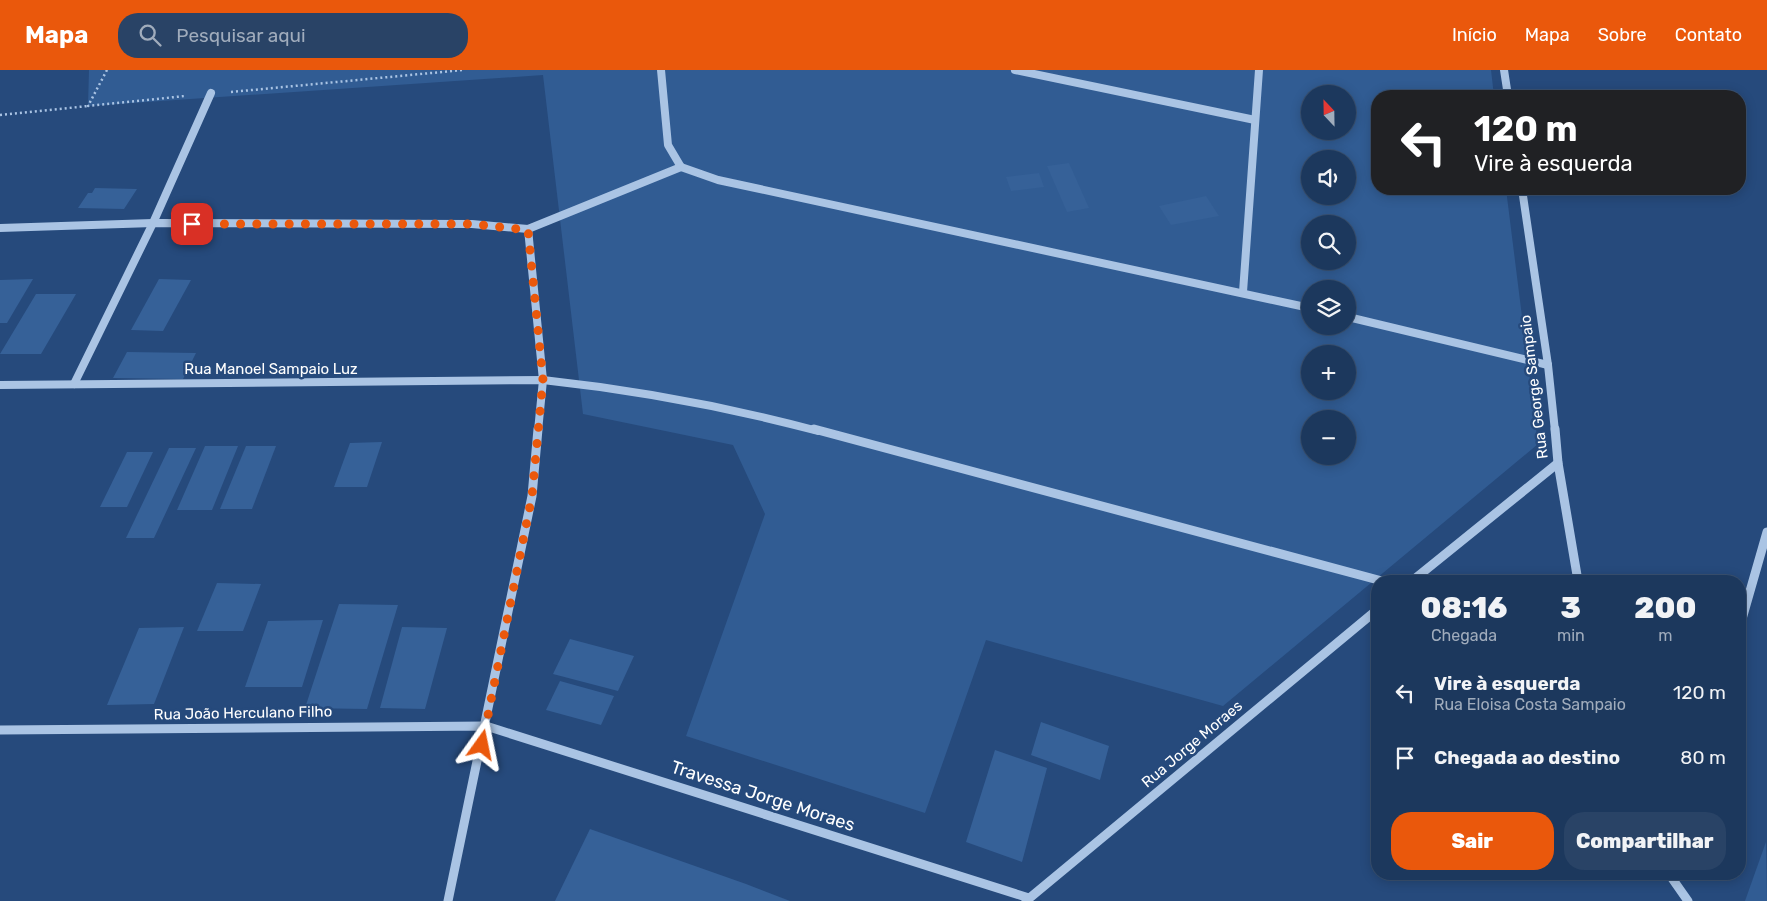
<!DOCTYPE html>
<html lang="pt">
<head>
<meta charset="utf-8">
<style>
  :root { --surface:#1c385d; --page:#294366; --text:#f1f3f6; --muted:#a0acbc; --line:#3a5272; --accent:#ea580c }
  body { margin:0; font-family:Rubik,sans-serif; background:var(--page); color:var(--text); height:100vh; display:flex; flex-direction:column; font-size:19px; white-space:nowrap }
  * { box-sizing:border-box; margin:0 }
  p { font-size:16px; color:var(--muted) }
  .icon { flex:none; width:28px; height:28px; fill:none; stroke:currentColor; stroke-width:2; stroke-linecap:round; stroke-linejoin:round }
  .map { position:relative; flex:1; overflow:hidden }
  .panel { position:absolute; left:1371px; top:505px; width:375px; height:305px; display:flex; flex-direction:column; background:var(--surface); border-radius:20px; box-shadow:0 2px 12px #0003,0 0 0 1px var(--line) }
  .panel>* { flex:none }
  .hud { position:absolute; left:1371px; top:20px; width:375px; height:105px; border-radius:20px; box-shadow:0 2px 12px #0003,0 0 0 1px var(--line); background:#202124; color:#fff; overflow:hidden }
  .needle { width:32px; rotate:338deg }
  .controls { position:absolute; left:1301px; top:15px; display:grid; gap:10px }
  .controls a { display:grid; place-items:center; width:55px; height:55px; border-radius:50%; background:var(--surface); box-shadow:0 2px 12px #0003,0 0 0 1px var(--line); font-size:25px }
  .pin { position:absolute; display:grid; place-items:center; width:42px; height:42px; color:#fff; margin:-21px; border-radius:10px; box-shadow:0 2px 8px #0006 }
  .me { position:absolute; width:55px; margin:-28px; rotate:12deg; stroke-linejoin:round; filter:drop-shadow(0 0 4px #0008) }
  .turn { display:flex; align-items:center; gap:18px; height:105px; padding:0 20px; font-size:22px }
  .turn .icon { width:65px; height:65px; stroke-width:2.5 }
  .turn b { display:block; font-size:35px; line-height:42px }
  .eta { display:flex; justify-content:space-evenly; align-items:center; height:85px; text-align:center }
  .eta b { font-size:30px; font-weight:800; line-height:35px }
  .button { display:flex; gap:10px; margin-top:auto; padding:10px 20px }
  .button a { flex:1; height:58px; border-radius:20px; background:var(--accent); color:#fff; font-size:20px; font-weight:800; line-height:58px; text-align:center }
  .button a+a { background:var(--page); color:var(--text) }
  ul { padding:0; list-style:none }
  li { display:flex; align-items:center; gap:15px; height:65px; padding:0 20px }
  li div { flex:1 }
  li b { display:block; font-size:19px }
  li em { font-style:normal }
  header { display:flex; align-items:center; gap:30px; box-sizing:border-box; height:70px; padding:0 25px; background:var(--accent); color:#fff }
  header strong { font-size:24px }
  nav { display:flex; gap:28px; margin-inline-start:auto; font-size:18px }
  .search { width:350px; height:45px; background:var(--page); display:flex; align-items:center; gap:12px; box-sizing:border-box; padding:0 18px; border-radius:20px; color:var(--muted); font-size:19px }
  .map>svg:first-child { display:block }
</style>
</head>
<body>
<header>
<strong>Mapa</strong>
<div class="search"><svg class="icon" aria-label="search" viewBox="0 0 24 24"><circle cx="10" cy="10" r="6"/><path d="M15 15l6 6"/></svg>Pesquisar aqui</div>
<nav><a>Início</a><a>Mapa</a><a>Sobre</a><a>Contato</a></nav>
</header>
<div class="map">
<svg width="1767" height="831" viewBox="0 0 1767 831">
  <rect width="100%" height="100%" fill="#264a7c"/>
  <g fill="#315c93" fill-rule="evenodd">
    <path d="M89 0H1491L1494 26H1378V119H1506L1538 374 1223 636 986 570 925 743 686 666 765 444 733 375 583 344 543 5 88 36ZM1310 24H1348V61H1310ZM1310 89H1348V126H1310ZM1310 154H1348V191H1310ZM1310 219H1348V256H1310ZM1310 284H1348V321H1310ZM1310 349H1348V386H1310Z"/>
    <polygon points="1766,772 1767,831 1745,831"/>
  </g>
  <g fill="#366198">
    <polygon points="1069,93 1089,138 1067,142 1047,96"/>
    <polygon points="1039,103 1044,117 1011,121 1006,107"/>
    <polygon points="95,118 137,119 124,139 78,138 88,123 92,123"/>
    <polygon points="1206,126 1219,146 1171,155 1159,136"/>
    <polygon points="33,209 7,253 0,253 0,210"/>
    <polygon points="159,209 191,210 163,261 131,260"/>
    <polygon points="36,224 76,224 41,284 0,284"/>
    <polygon points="127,282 196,283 183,309 113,308"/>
    <polygon points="382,372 367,417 334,417 350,373"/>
    <polygon points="205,376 238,376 212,440 177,440"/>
    <polygon points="246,376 276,376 252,439 220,439"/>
    <polygon points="169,378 196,378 154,468 126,468"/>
    <polygon points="127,382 153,382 127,437 100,437"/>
    <polygon points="217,513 261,514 243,561 197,561"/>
    <polygon points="339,534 398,535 367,639 305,638"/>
    <polygon points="323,550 302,617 245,617 268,551"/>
    <polygon points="184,557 154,634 107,635 139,558"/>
    <polygon points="402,557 447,558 425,639 380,638"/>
    <polygon points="570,569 634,586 618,621 553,604"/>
    <polygon points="560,611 614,626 601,655 546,640"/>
    <polygon points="1041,652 1109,676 1100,710 1031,685"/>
    <polygon points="995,680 1047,698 1022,792 966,772"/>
    <polygon points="590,759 746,814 790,831 555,831"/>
  </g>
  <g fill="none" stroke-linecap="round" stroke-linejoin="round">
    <g stroke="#aac4e4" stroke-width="2.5" stroke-dasharray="2 3" stroke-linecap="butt">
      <polyline points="107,0 88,36 185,26"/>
      <polyline points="231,22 463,0"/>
      <polyline points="0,45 88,36"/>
    </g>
    <g stroke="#aac4e4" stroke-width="8">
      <polyline points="661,0 668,75 681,97 718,110 1310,238"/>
      <polyline points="1015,0 1255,50"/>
      <polyline points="1504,0 1508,26"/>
      <polyline points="1522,119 1548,295 1555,361"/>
      <polyline points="0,158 153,153 472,154 528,159 681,97"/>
      <polyline points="528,159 543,310 538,361"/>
      <polyline points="1243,222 1259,0"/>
      <polyline points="1348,247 1548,295"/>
      <polyline points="74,314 153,153 211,23"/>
      <path d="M0 315 543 310C636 320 728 337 818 361"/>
    </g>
    <g stroke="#aac4e4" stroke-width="9">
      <polyline points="814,359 1382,511"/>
      <polyline points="1555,359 1558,393 1578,511"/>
      <polyline points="1412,511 1558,393"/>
      <polyline points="1740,556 1767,462"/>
      <polyline points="0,660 486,656 1029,828"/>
      <polyline points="1669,804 1688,831"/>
      <polyline points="448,831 532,426 538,359"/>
      <polyline points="1026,831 1378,539"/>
    </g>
  </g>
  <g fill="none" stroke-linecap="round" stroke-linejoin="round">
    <polyline stroke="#ea580c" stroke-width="9" stroke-dasharray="0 16.2" points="192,154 472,154 528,160 543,310 532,426 482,675"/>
  </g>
  <g text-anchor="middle" stroke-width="5" stroke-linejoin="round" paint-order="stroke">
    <g font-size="15" fill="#fff" stroke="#264a7c">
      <text x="271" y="304">Rua Manoel Sampaio Luz</text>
      <text transform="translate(1534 317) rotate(-97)" y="5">Rua George Sampaio</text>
      <text transform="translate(243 643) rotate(-1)" y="5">Rua João Herculano Filho</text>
      <text transform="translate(1192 674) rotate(-40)" y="5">Rua Jorge Moraes</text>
    </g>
    <g font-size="18" fill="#fff" stroke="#264a7c">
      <text transform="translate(763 726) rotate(18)" y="6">Travessa Jorge Moraes</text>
    </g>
  </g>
</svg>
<div class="controls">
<a><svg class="needle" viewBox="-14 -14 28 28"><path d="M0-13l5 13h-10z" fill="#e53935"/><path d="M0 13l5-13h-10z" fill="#a0acbc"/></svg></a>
<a><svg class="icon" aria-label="sound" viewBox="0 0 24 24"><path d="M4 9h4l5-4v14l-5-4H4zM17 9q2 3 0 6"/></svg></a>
<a><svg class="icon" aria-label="search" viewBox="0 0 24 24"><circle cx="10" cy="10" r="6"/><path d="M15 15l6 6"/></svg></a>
<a><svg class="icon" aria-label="layers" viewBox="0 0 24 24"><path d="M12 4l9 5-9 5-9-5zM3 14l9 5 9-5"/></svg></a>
<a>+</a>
<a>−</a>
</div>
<div class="pin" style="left:192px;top:154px;background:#d93025"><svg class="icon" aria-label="arrive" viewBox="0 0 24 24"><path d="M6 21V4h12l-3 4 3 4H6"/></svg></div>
<svg class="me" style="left:482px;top:675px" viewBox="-20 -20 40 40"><path d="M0-17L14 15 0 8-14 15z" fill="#ea580c" stroke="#fff" stroke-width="4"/></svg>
<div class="hud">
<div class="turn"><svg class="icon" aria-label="left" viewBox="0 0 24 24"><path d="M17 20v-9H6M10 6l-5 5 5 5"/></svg><div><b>120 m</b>Vire à esquerda</div></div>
</div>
<section class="panel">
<div class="eta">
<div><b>08:16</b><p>Chegada</p></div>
<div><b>3</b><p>min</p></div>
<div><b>200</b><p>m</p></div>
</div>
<ul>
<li><svg class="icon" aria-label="left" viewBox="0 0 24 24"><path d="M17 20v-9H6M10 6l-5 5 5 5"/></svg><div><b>Vire à esquerda</b><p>Rua Eloisa Costa Sampaio</p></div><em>120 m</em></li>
<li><svg class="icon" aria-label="arrive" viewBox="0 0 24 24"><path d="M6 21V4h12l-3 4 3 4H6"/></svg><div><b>Chegada ao destino</b></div><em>80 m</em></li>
</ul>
<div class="button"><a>Sair</a><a>Compartilhar</a></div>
</section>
</div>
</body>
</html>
